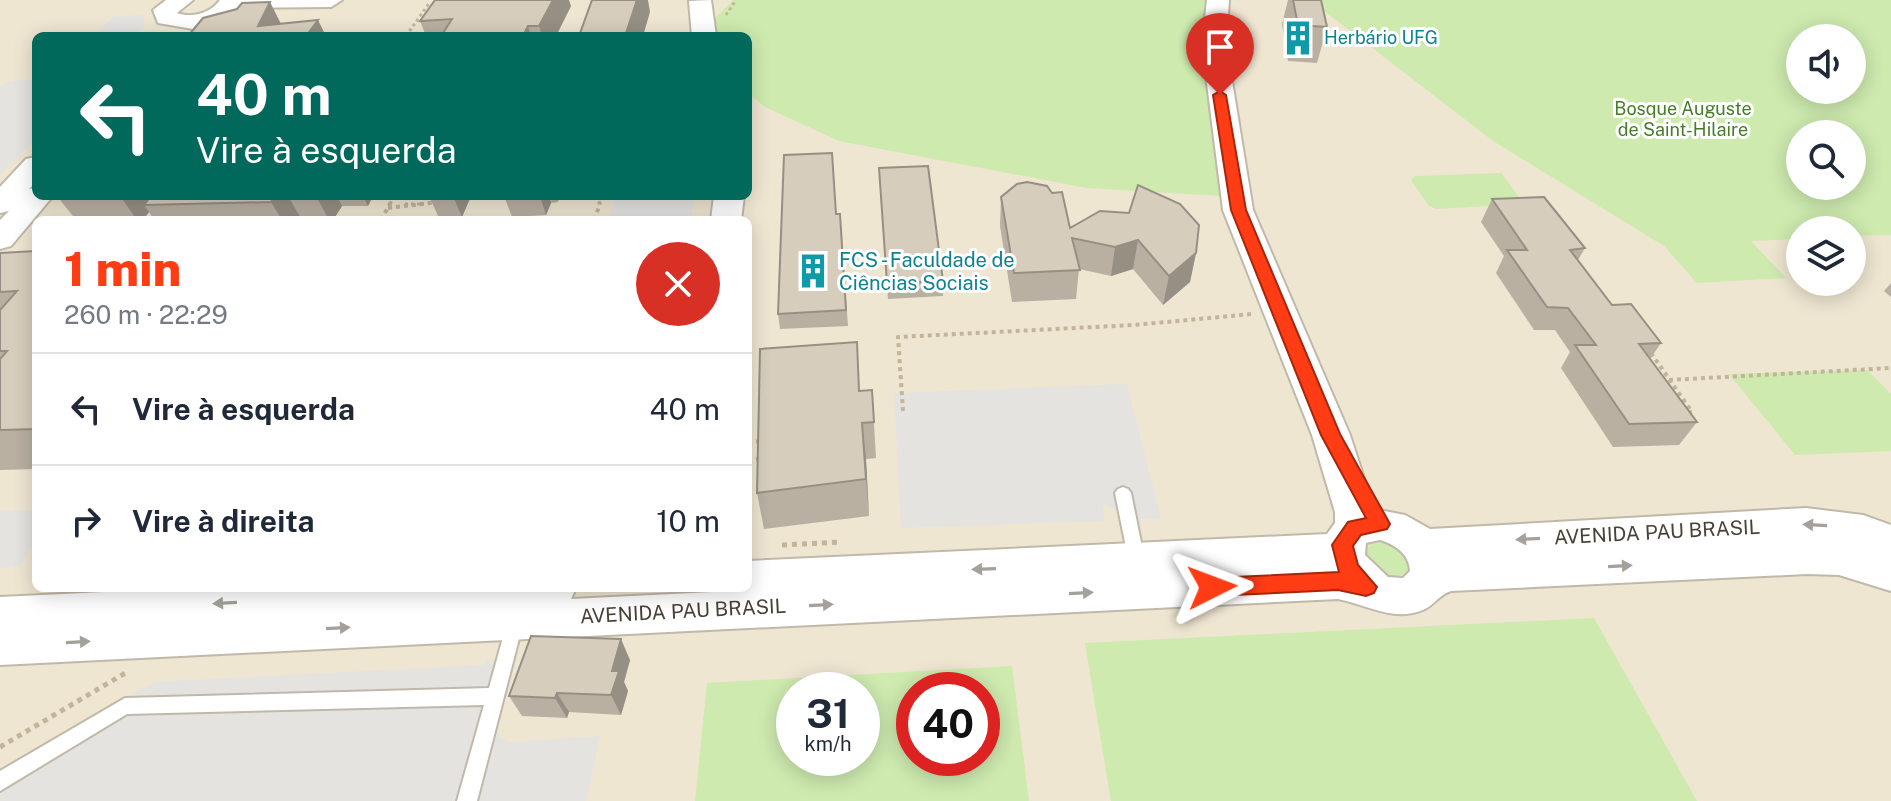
<!DOCTYPE html>
<html lang="pt">
<head>
<meta charset="utf-8">
<style>
  :root { --surface:#fff; --page:#f2f2f3; --text:#1f2937; --muted:#747a83; --line:#e0e1e3; --accent:#ff3c14 }
  body { margin:0; font-family:"Public Sans",sans-serif; background:var(--page); color:var(--text); height:100vh; display:flex; flex-direction:column; font-size:30px; white-space:nowrap }
  * { box-sizing:border-box; margin:0 }
  p { font-size:26px; color:var(--muted) }
  .icon { flex:none; width:44px; height:44px; fill:none; stroke:currentColor; stroke-width:2; stroke-linecap:round; stroke-linejoin:round }
  .map { position:relative; flex:1; overflow:hidden }
  .sheet { position:absolute; left:32px; top:216px; width:720px; height:376px; display:flex; flex-direction:column; background:var(--surface); border-radius:12px; box-shadow:0 4px 20px #0003 }
  .sheet>* { flex:none }
  .hud { position:absolute; left:32px; top:32px; width:720px; height:168px; border-radius:12px; box-shadow:0 4px 20px #0003; background:#00695c; color:#fff; overflow:hidden }
  .fabs { position:absolute; left:1786px; top:24px; display:grid; gap:16px }
  .fabs a { display:grid; place-items:center; width:80px; height:80px; border-radius:50%; background:var(--surface); box-shadow:0 4px 20px #0003; font-size:40px }
  .speed { position:absolute; left:776px; top:672px; display:flex; gap:16px; font-size:40px; font-weight:700; text-align:center }
  .speed>* { display:grid; place-content:center; width:104px; height:104px; border-radius:50%; background:var(--surface); box-shadow:0 4px 20px #0003; line-height:1 }
  .speed small { font-size:20px; font-weight:400 }
  .speed .limit { border:12px solid #d22; background:#fff; color:#111 }
  .pin { position:absolute; display:grid; place-items:center; width:68px; height:68px; color:#fff; margin:-82px -34px; border-radius:50% 50% 50% 0; rotate:-45deg; box-shadow:0 0 8px #0007 }
  .pin .icon { rotate:45deg }
  .me { position:absolute; width:88px; margin:-44px; rotate:87deg; stroke-linejoin:round; filter:drop-shadow(0 0 6px #0008) }
  .turn { display:flex; align-items:center; gap:28px; height:168px; padding:0 32px; font-size:36px }
  .turn .icon { width:104px; height:104px; stroke-width:2.5 }
  .turn b { display:block; font-size:56px; line-height:68px }
  .round { display:grid; place-items:center; flex:none; width:84px; height:84px; border-radius:42px; background:var(--page) }
  .headline { display:flex; align-items:center; justify-content:space-between; height:136px; padding:0 32px }
  h1 { font-size:48px; font-weight:800; line-height:60px; color:var(--accent) }
  ul { padding:0; list-style:none }
  li { display:flex; align-items:center; gap:24px; height:112px; padding:0 32px; border-top:2px solid var(--line) }
  li div { flex:1 }
  li b { display:block; font-size:30px }
  li em { font-style:normal }
  .map>svg:first-child { display:block }
</style>
</head>
<body>
<div class="map">
<svg width="1891" height="801" viewBox="0 0 1891 801">
  <rect width="100%" height="100%" fill="#f4f1e8"/>
  <path fill="#eee6d1" fill-rule="evenodd" d="M0 0H1891V801H0ZM36 36H748V196H36ZM1800 38H1852V90H1800ZM1800 134H1852V186H1800ZM36 220H748V588H36ZM1800 230H1852V282H1800ZM794 690H862V758H794ZM914 690H982V758H914Z"/>
  <g fill="#ceeaaf" fill-rule="evenodd">
    <polygon points="733,0 1206,0 1204,54 1220,196 1087,188 839,141 765,107 748,93 748,36 713,36 713,20"/>
    <path d="M1310 0H1891V235L1852 236V230H1800V239L1751 241 1786 278 1697 283 1664 246 1493 141ZM1800 38H1852V90H1800ZM1800 134H1852V186H1800Z"/>
    <polygon points="1501,173 1524,204 1436,209 1429,206 1411,180 1415,176"/>
    <polygon points="1867,370 1891,394 1891,451 1795,455 1729,374"/>
    <path d="M1385 543C1399 548 1410 556 1407 571 1394 583 1384 575 1370 569L1364 552 1371 544Z"/>
    <polygon points="1594,618 1697,801 1111,801 1085,643"/>
    <path d="M1012 666 1029 801H695L707 683ZM862 690V758H794V690ZM914 690H982V758H914Z"/>
  </g>
  <g fill="#e5e3e0">
    <polygon points="144,15 144,27 135,36 94,36 114,16"/>
    <polygon points="36,79 36,138 0,175 0,87 5,82"/>
    <polygon points="615,196 694,196 691,220 609,220"/>
    <polygon points="1127,384 1161,518 1140,519 1142,531 1121,533 1116,510 1102,504 1105,521 901,528 894,393"/>
    <polygon points="36,510 36,541 19,567 0,568 0,511"/>
    <polygon points="517,659 497,731 500,738 511,742 600,736 586,801 0,801 0,770 154,682 484,665 488,660"/>
  </g>
  <g fill="none" stroke-linecap="round" stroke-linejoin="round">
    <g stroke="#c0b9aa" stroke-width="4">
      <g id="service">
        <polygon points="1123,487 1128,489 1131,493 1145,562 1143,567 1137,569 1131,567 1129,562 1115,493 1118,489"/>
        <polygon points="515,616 521,618 523,623 477,801 457,801 484,705 127,714 0,791 0,771 125,698 489,688 507,623 509,618"/>
      </g>
    </g>
    <g stroke="#c0b9aa" stroke-width="4">
      <g id="tertiary">
        <path d="M166 0H193L177 13C191 18 210 14 220 0H342L331 7 239 8 221 23 193 29 158 23 153 10Z"/>
        <path d="M1207 0H1229L1226 44 1253 210 1350 435 1374 509 1405 515 1430 529 1806 508 1863 515 1891 525V591L1839 575 1807 574 1451 591C1440 594 1435 604 1425 609 1395 623 1368 605 1338 599L0 665V597L187 588H576L571 599 733 591 731 588H748V561L1327 534 1335 523V512L1312 435 1223 210 1202 44ZM1380 540C1396 545 1409 554 1410 571L1403 578 1388 577 1365 555 1366 543Z"/>
        <polygon points="689,1 711,0 716,36 692,36"/>
        <polygon points="36,157 36,182 29,189 36,188 36,196 53,196 11,246 0,249 0,220 9,211 0,213 0,187 26,159"/>
        <polygon points="714,196 744,196 741,220 711,220"/>
      </g>
    </g>
    <g stroke="#c3b59a" stroke-width="3" stroke-dasharray="3 3" stroke-linecap="butt">
      <polyline points="726,15 736,0"/>
      <polyline points="406,36 430,2"/>
      <polyline points="390,204 394,196"/>
      <polyline points="405,204 424,204"/>
      <polyline points="437,204 441,196"/>
      <polyline points="599,204 601,196"/>
    </g>
    <g stroke="#c3b59a" stroke-width="4" stroke-dasharray="4 4" stroke-linecap="butt">
      <polyline points="388,208 438,202"/>
      <polyline points="381,220 391,202"/>
      <polyline points="595,220 600,202"/>
      <polyline points="1651,353 1692,412 1685,413"/>
      <polyline points="1669,380 1891,368"/>
      <polyline points="903,411 898,337 1134,325 1252,314"/>
      <polyline points="748,442 762,441"/>
      <polyline points="748,461 759,459"/>
    </g>
    <g stroke="#c3b59a" stroke-width="5" stroke-dasharray="5 5" stroke-linecap="butt">
      <polyline points="782,545 841,542"/>
      <polyline points="0,747 127,672"/>
    </g>
    <use href="#service" fill="#fff" fill-rule="evenodd"/>
    <use href="#tertiary" fill="#fff" fill-rule="evenodd"/>
  </g>
  <g fill="#b9b0a2">
    <polygon points="1288,0 1321,0 1327,27 1317,63 1288,61 1282,24"/>
    <polygon points="571,6 556,36 426,36 420,21"/>
    <polygon points="879,168 943,281 943,296 888,299"/>
    <polygon points="57,196 373,196 368,206 342,206 333,220 154,220 149,212 143,220 76,220"/>
    <polygon points="429,196 471,196 462,217 439,218"/>
    <polygon points="504,196 560,196 558,202 551,203 546,215 512,217"/>
    <polygon points="1001,197 1070,228 1129,213 1196,253 1190,282 1163,305 1133,269 1111,276 1079,269 1076,299 1012,302 1000,226"/>
    <polygon points="1492,199 1585,248 1578,260 1612,305 1661,343 1650,359 1697,422 1679,445 1613,447 1561,368 1570,352 1555,330 1534,330 1496,273 1504,256 1481,222"/>
    <polygon points="837,214 840,214 848,326 780,329 778,314"/>
    <polygon points="36,251 36,469 0,470 0,253"/>
    <polygon points="1891,283 1891,297 1884,291"/>
    <polygon points="872,390 876,458 866,459 869,516 764,529 757,493 860,391"/>
    <polygon points="630,660 624,682 628,691 621,715 569,712 567,718 522,716 509,696"/>
  </g>
  <g fill="#969084">
    <polygon points="553,0 569,0 571,6 556,36 542,36 539,26"/>
    <polygon points="637,0 648,0 650,12 643,36 625,36"/>
    <polygon points="270,2 284,30 258,26"/>
    <polygon points="318,20 326,36 306,36"/>
    <polygon points="528,26 531,36 523,36"/>
    <polygon points="120,196 162,196 144,205 149,212 143,220 137,220"/>
    <polygon points="275,196 288,196 302,220 282,220 271,202"/>
    <polygon points="316,196 337,196 342,206 333,220 329,220"/>
    <polygon points="363,196 373,196 368,206"/>
    <polygon points="453,196 471,196 462,217"/>
    <polygon points="540,196 548,196 551,203 546,215"/>
    <polygon points="1138,240 1133,269 1111,276 1115,247"/>
    <polygon points="1196,253 1190,282 1163,305 1169,276"/>
    <polygon points="862,423 866,459 869,516 866,479"/>
    <polygon points="621,639 630,660 624,682 628,691 621,715 611,695 612,671"/>
    <polygon points="557,693 569,712 567,718 555,698"/>
  </g>
  <g fill="#d7cdbc" stroke="#969084" stroke-width="2">
    <polygon points="435,0 553,0 539,26 528,26 523,36 441,36 452,19 420,21"/>
    <polygon points="592,0 637,0 625,36 579,36"/>
    <polygon points="1293,0 1321,0 1327,27 1298,25"/>
    <polygon points="270,2 258,26 318,20 306,36 188,36 203,18 237,9 242,3"/>
    <polygon points="832,153 836,214 840,214 846,310 778,314 784,155"/>
    <polygon points="928,166 943,281 887,283 879,168"/>
    <polygon points="1027,182 1047,186 1052,193 1062,192 1070,228 1100,211 1129,213 1138,185 1180,204 1199,225 1196,253 1169,276 1138,240 1115,247 1072,238 1080,270 1014,273 1001,197 1017,184"/>
    <polygon points="151,196 275,196 271,202 144,205"/>
    <polygon points="1544,197 1585,248 1570,250 1612,305 1631,304 1661,343 1639,344 1697,422 1629,424 1575,345 1596,345 1568,308 1547,307 1507,250 1527,250 1492,199"/>
    <polygon points="36,251 36,429 0,430 0,359 7,351 0,351 0,310 17,291 0,292 0,253"/>
    <polygon points="857,342 859,391 872,390 874,422 862,423 866,479 757,493 760,349"/>
    <polygon points="531,636 621,639 612,671 619,671 611,695 557,693 555,698 509,696"/>
  </g>
  <defs><path id="oneway-solid" d="M-6-.8H1V-3.2L6.5 0L1 3.2V.8H-6Z" transform="scale(2)"/></defs>
  <g fill="#a4a09a">
    <use href="#oneway-solid" transform="translate(1815 525) rotate(-177)"/>
    <use href="#oneway-solid" transform="translate(1528 539) rotate(177)"/>
    <use href="#oneway-solid" transform="translate(1620 566) rotate(-3)"/>
    <use href="#oneway-solid" transform="translate(984 569) rotate(178)"/>
    <use href="#oneway-solid" transform="translate(1081 593) rotate(-3)"/>
    <use href="#oneway-solid" transform="translate(225 603) rotate(177)"/>
    <use href="#oneway-solid" transform="translate(821 605) rotate(-3)"/>
    <use href="#oneway-solid" transform="translate(338 628) rotate(-3)"/>
    <use href="#oneway-solid" transform="translate(78 642) rotate(-3)"/>
  </g>
  <polygon fill="#ff3c14" stroke="#a6270d" stroke-width="2" points="1220,91 1226,95 1246,210 1340,434 1390,524 1387,529 1361,535 1353,546 1358,565 1377,587 1374,593 1366,596 1338,590 1212,596 1204,593 1201,587 1204,580 1212,578 1339,572 1332,545 1348,522 1366,518 1321,435 1231,210 1213,95"/>
  <defs>
    <g id="building-bare" transform="scale(2.76)"><path d="M-4-6H4V6H1V3H-1V6H-4ZM-2.5-4.3h1.7v1.8h-1.7ZM.8-4.3h1.7v1.8H.8ZM-2.5-1h1.7V.8h-1.7ZM.8-1h1.7V.8H.8Z" fill="#0f9aa8" stroke="#fff" stroke-width="2.5" paint-order="stroke"/></g>
  </defs>
  <g fill-rule="evenodd">
    <use href="#building-bare" x="1298" y="38"/>
    <use href="#building-bare" x="813" y="271"/>
  </g>
  <g text-anchor="middle" stroke-width="6" stroke-linejoin="round" paint-order="stroke">
    <g font-size="18" fill="#0d838f" stroke="#fff" text-anchor="start">
      <text x="1324" y="44">Herbário UFG</text>
    </g>
    <g font-size="18" fill="#457d26" stroke="#fff">
      <text x="1683" y="115">Bosque Auguste<tspan x="1683" dy="21">de Saint-Hilaire</tspan></text>
    </g>
    <g font-size="20" fill="#0d838f" stroke="#fff" text-anchor="start">
      <text x="839" y="267">FCS - Faculdade de<tspan x="839" dy="23">Ciências Sociais</tspan></text>
    </g>
    <g font-size="20" fill="#484136" stroke="#fff">
      <text transform="translate(1657 532) rotate(-3)" y="7">AVENIDA PAU BRASIL</text>
      <text transform="translate(683 611) rotate(-3)" y="7">AVENIDA PAU BRASIL</text>
    </g>
  </g>
</svg>
<div class="fabs">
<a><svg class="icon" aria-label="sound" viewBox="0 0 24 24"><path d="M4 9h4l5-4v14l-5-4H4zM17 9q2 3 0 6"/></svg></a>
<a><svg class="icon" aria-label="search" viewBox="0 0 24 24"><circle cx="10" cy="10" r="6"/><path d="M15 15l6 6"/></svg></a>
<a><svg class="icon" aria-label="layers" viewBox="0 0 24 24"><path d="M12 4l9 5-9 5-9-5zM3 14l9 5 9-5"/></svg></a>
</div>
<div class="speed"><div>31<small>km/h</small></div><div class="limit">40</div></div>
<div class="pin" style="left:1220px;top:95px;background:#d93025"><svg class="icon" aria-label="arrive" viewBox="0 0 24 24"><path d="M6 21V4h12l-3 4 3 4H6"/></svg></div>
<svg class="me" style="left:1212px;top:587px" viewBox="-20 -20 40 40"><path d="M0-17L14 15 0 8-14 15z" fill="#ff3c14" stroke="#fff" stroke-width="4"/></svg>
<div class="hud">
<div class="turn"><svg class="icon" aria-label="left" viewBox="0 0 24 24"><path d="M17 20v-9H6M10 6l-5 5 5 5"/></svg><div><b>40 m</b>Vire à esquerda</div></div>
</div>
<section class="sheet">
<div class="headline"><div><h1>1 min</h1><p>260 m · 22:29</p></div><a class="round" style="background:#d93025;color:#fff"><svg class="icon" aria-label="close" viewBox="0 0 24 24"><path d="M6 6l12 12M18 6L6 18"/></svg></a></div>
<ul>
<li><svg class="icon" aria-label="left" viewBox="0 0 24 24"><path d="M17 20v-9H6M10 6l-5 5 5 5"/></svg><div><b>Vire à esquerda</b></div><em>40 m</em></li>
<li><svg class="icon" aria-label="right" viewBox="0 0 24 24"><path d="M7 20v-9h11M14 6l5 5-5 5"/></svg><div><b>Vire à direita</b></div><em>10 m</em></li>
</ul>
</section>
</div>
</body>
</html>
